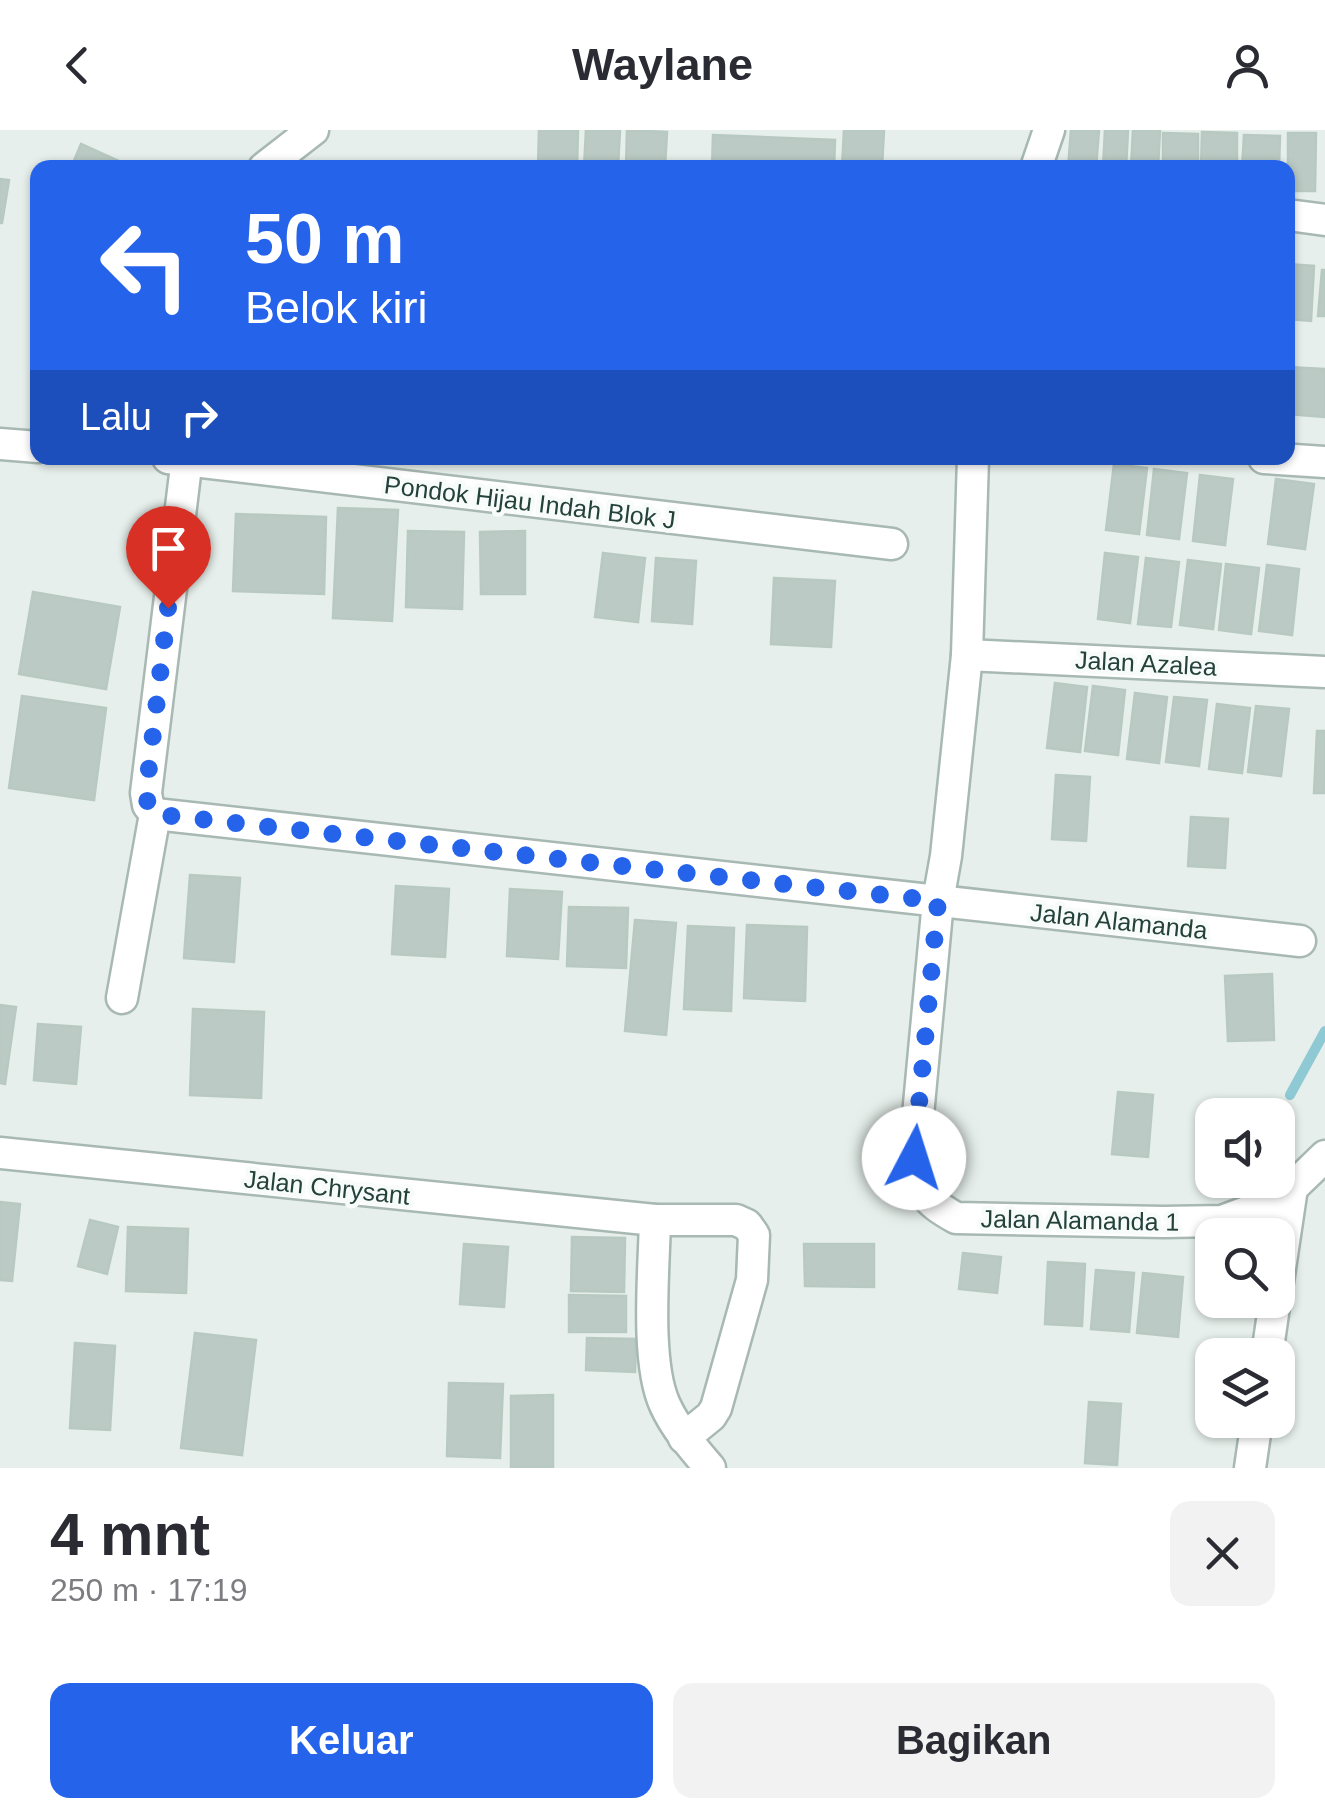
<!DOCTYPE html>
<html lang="id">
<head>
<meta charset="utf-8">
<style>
  :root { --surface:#fff; --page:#f2f2f3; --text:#2b2b33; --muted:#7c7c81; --accent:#2563eb }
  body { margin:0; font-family:Helvetica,sans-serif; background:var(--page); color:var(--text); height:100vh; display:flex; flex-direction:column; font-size:38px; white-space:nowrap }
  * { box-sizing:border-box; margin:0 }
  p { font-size:32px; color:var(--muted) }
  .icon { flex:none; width:55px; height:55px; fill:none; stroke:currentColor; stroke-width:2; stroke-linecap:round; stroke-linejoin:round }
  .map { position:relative; height:1338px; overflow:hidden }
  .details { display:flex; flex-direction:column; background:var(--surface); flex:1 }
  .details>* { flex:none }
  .top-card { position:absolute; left:30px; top:30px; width:1265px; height:305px; border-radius:20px; box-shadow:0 2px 8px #0004; background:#2563eb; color:#fff; overflow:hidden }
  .buttons { position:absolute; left:1195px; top:968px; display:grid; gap:20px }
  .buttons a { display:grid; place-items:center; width:100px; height:100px; border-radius:20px; background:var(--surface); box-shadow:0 2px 8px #0004; font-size:50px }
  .pin { position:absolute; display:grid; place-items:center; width:85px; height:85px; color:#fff; margin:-102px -42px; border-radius:50% 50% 50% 0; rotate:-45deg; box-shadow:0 0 10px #0007 }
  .pin .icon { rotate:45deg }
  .me { position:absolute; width:110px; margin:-55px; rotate:5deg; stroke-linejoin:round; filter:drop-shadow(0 0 8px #0008) }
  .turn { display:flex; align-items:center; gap:35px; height:210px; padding:0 50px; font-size:45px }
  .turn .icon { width:130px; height:130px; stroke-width:2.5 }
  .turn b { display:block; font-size:70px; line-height:85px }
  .then { display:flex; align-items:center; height:95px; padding:0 50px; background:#0003; gap:20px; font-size:38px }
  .round { display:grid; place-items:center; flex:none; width:105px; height:105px; border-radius:20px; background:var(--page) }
  .summary { display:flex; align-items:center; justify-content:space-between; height:170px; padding:0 50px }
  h1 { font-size:60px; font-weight:600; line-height:75px }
  .primary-button { display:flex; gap:20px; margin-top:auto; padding:20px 50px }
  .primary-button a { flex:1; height:115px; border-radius:20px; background:var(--accent); color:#fff; font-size:40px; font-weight:600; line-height:115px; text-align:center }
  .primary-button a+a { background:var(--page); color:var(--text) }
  header { display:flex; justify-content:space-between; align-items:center; height:130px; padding:0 50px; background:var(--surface); font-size:45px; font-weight:600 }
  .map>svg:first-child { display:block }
</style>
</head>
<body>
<header><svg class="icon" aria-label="back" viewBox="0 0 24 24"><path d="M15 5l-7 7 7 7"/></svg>Waylane<svg class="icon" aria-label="person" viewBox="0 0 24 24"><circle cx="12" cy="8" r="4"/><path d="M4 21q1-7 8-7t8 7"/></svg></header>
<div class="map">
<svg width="1325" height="1338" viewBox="0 0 1325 1338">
  <rect width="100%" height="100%" fill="#e6efeb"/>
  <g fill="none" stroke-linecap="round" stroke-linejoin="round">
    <polyline stroke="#8ec9d4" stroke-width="10" points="1290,965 1325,901"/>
  </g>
  <g fill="#bbcac4" stroke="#b8c9c2" stroke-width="2.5">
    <polygon points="539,0 578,0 577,38 538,36"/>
    <polygon points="586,0 620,0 618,38 584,38"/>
    <polygon points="627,0 667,2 665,38 626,38"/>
    <polygon points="844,0 884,0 882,38 842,38"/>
    <polygon points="1071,0 1099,0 1096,38 1068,38"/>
    <polygon points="1105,0 1128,0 1126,38 1103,38"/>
    <polygon points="1133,0 1160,0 1158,38 1131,38"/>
    <polygon points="1202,2 1237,3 1237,38 1201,38"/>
    <polygon points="1163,3 1198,4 1198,38 1163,38"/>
    <polygon points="1288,3 1316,3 1315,61 1288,61"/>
    <polygon points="713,5 835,10 834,38 712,38"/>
    <polygon points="1244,5 1280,6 1279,38 1242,38"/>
    <polygon points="81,14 134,38 71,38"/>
    <polygon points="0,49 9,50 2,93 0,93"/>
    <polygon points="1288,134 1314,136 1311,191 1288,189"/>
    <polygon points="1322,140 1325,140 1325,186 1318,186"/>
    <polygon points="1288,237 1325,239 1325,287 1288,284"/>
    <polygon points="1114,334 1147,338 1139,404 1106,400"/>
    <polygon points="1154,339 1187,343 1179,409 1147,405"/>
    <polygon points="1200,345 1233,349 1225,415 1193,411"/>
    <polygon points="1276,349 1314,354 1305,419 1268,414"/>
    <polygon points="338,378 398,380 392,491 333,488"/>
    <polygon points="236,384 326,387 324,464 233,461"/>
    <polygon points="408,401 464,402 462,479 406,477"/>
    <polygon points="525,401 525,464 481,464 480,402"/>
    <polygon points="603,423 645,428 638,492 595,487"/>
    <polygon points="1105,423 1138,427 1130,493 1098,489"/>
    <polygon points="656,428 696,431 692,494 652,491"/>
    <polygon points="1146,428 1179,432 1171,497 1138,494"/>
    <polygon points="1188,430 1221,434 1213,499 1180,495"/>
    <polygon points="1226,434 1259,438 1251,504 1219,500"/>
    <polygon points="1267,435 1299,439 1292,505 1259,501"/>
    <polygon points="774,448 835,451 831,517 771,514"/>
    <polygon points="33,462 120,477 106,559 19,544"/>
    <polygon points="1055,553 1087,557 1080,622 1047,618"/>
    <polygon points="1093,556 1125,560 1118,625 1085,621"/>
    <polygon points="1135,563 1167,567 1159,633 1127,629"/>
    <polygon points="22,566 106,578 94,670 9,658"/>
    <polygon points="1174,567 1207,570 1199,636 1166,632"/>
    <polygon points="1217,574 1250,578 1242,643 1209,639"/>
    <polygon points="1256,576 1289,579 1281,646 1248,642"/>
    <polygon points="1317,601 1325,601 1325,663 1314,663"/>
    <polygon points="1056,645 1090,647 1086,711 1052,709"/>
    <polygon points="1191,687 1228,689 1225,738 1188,736"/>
    <polygon points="190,745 240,748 234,832 184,828"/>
    <polygon points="396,756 449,759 445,827 392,824"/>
    <polygon points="510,759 562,762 558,829 507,826"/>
    <polygon points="569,777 628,778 626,838 567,836"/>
    <polygon points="635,790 676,793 666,905 625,901"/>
    <polygon points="747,795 807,797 805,871 744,868"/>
    <polygon points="688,796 734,798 731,881 684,879"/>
    <polygon points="1272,844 1274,910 1228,911 1225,846"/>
    <polygon points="0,875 16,877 5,954 0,953"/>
    <polygon points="193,879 264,882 261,968 190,965"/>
    <polygon points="38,894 81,897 76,954 34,950"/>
    <polygon points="1118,962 1153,965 1148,1027 1112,1024"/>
    <polygon points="0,1072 20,1074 12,1151 0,1150"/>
    <polygon points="90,1090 118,1097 107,1144 78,1136"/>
    <polygon points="128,1097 188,1099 186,1163 126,1161"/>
    <polygon points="572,1107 625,1108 624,1162 571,1161"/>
    <polygon points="464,1114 508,1117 504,1177 460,1174"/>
    <polygon points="804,1114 874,1114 874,1157 805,1156"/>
    <polygon points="963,1123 1001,1127 997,1163 959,1159"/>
    <polygon points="1048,1132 1085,1134 1082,1196 1045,1194"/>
    <polygon points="1096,1140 1134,1143 1129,1202 1091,1199"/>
    <polygon points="1143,1143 1183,1147 1178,1207 1137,1203"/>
    <polygon points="569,1165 626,1166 626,1202 569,1202"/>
    <polygon points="195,1203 256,1210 242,1325 181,1318"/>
    <polygon points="587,1208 636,1209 635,1242 586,1240"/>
    <polygon points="75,1213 115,1216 110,1300 70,1298"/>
    <polygon points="449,1253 503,1254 500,1328 447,1326"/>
    <polygon points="553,1265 553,1338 511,1338 511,1266"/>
    <polygon points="1089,1272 1121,1274 1117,1335 1085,1333"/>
  </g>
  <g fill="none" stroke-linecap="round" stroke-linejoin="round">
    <g stroke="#a8b8b2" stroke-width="35">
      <g id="street">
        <polyline points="264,38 313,0"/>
        <polyline points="1036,38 1049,0"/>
        <polyline points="1288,85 1325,90"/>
        <polyline points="0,314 38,317"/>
        <polyline points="168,328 892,414"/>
        <path d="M973 328 967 525 946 726 938 771 914 1028C921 1063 924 1070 956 1088L1164 1092 1222 1091 1265 1075 1292 1058 1325 1026"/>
        <polyline points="1264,328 1325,332"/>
        <polyline points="967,525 1325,542"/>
        <polyline points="155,684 1300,811"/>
        <polyline points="122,868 155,684 148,675 146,663 187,328"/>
        <polyline points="0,1023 655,1090 736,1090 747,1095 754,1105 752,1150 716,1278 711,1286 684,1308"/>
        <path d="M655 1090C654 1139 645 1232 665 1275 676 1299 693 1318 710 1338"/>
        <polyline points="1278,1152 1292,1058"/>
        <polyline points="1267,1225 1275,1170"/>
        <polyline points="1250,1338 1257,1290"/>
      </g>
    </g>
    <use href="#street" stroke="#fff" stroke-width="30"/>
  </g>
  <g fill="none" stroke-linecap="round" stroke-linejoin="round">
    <polyline stroke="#2563eb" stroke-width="18" stroke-dasharray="0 32.4" points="168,478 146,663 148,675 154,684 938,771 914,1028"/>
  </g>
  <g text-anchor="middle" stroke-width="9" stroke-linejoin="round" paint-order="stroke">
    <g font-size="25" fill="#24423a" stroke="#f7fbf9">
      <text transform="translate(530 372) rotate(7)" y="9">Pondok Hijau Indah Blok J</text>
      <text transform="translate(1146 533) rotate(3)" y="9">Jalan Azalea</text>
      <text transform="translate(1119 791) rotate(6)" y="9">Jalan Alamanda</text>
      <text transform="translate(327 1057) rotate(6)" y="9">Jalan Chrysant</text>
      <text transform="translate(1080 1090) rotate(1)" y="9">Jalan Alamanda 1</text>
    </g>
  </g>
</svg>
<div class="buttons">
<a><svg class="icon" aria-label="sound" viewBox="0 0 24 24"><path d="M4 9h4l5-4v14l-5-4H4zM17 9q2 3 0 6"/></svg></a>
<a><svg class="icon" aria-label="search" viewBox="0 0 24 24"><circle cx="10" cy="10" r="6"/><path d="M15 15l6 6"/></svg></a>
<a><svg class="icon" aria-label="layers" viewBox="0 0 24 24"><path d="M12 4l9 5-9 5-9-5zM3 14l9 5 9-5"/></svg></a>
</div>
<div class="pin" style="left:168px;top:478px;background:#d93025"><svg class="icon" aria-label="arrive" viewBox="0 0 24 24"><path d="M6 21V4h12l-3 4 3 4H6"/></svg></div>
<svg class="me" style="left:914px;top:1028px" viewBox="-20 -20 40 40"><circle r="19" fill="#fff"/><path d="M0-13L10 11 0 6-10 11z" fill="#2563eb"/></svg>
<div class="top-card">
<div class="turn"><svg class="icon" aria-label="left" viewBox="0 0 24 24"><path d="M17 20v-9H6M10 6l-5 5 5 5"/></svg><div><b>50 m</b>Belok kiri</div></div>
<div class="then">Lalu<svg class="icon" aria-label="right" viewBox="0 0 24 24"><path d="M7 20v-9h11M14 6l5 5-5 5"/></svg></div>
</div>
</div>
<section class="details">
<div class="summary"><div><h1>4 mnt</h1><p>250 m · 17:19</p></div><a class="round"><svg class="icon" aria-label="close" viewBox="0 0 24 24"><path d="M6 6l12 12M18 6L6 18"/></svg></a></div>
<div class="primary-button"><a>Keluar</a><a>Bagikan</a></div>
</section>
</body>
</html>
